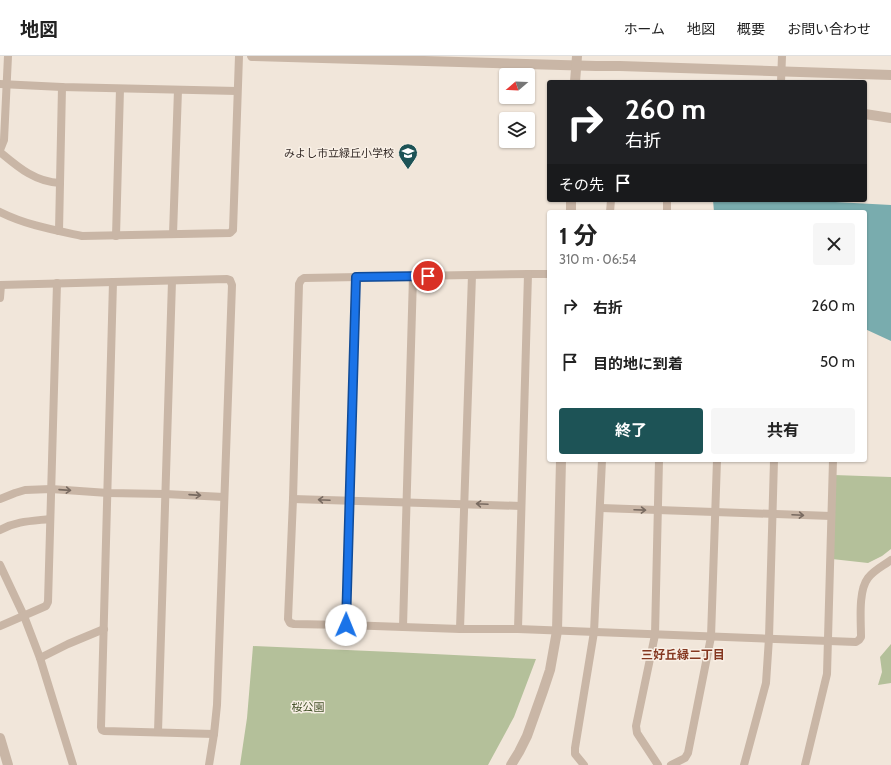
<!DOCTYPE html>
<html lang="ja">
<head>
<meta charset="utf-8">
<style>
  :root { --surface:#fff; --page:#f6f6f6; --text:#222; --muted:#767676; --line:#e0e0e0; --accent:#1d5356 }
  body { margin:0; font-family:Cabin,"Noto Sans JP",sans-serif; background:var(--page); color:var(--text); height:100vh; display:flex; flex-direction:column; font-size:15px; white-space:nowrap }
  * { box-sizing:border-box; margin:0 }
  p { font-size:13px; color:var(--muted) }
  .icon { flex:none; width:22px; height:22px; fill:none; stroke:currentColor; stroke-width:2; stroke-linecap:round; stroke-linejoin:round }
  .map { position:relative; flex:1; overflow:hidden }
  .drawer { position:absolute; left:547px; top:154px; width:320px; height:252px; display:flex; flex-direction:column; background:var(--surface); border-radius:4px; box-shadow:0 1px 3px #0004 }
  .drawer>* { flex:none }
  .guide { position:absolute; left:547px; top:24px; width:320px; height:122px; border-radius:4px; box-shadow:0 1px 3px #0004; background:#202124; color:#fff; overflow:hidden }
  .needle { width:26px; rotate:251deg }
  .tools { position:absolute; left:499px; top:12px; display:grid; gap:8px }
  .tools a { display:grid; place-items:center; width:36px; height:36px; border-radius:4px; background:var(--surface); box-shadow:0 1px 3px #0004; font-size:20px }
  .pin { position:absolute; display:grid; place-items:center; width:34px; height:34px; color:#fff; margin:-17px; border:2px solid #fff; border-radius:50%; box-shadow:0 1px 4px #0007 }
  .me { position:absolute; width:44px; margin:-22px; rotate:1deg; stroke-linejoin:round; filter:drop-shadow(0 0 3px #0008) }
  .turn { display:flex; align-items:center; gap:14px; height:84px; padding:0 12px; font-size:18px }
  .turn .icon { width:52px; height:52px; stroke-width:2.5 }
  .turn b { display:block; font-size:28px; line-height:34px }
  .then { display:flex; align-items:center; height:38px; padding:0 12px; background:#0003; gap:8px; font-size:15px }
  .round { display:grid; place-items:center; flex:none; width:42px; height:42px; border-radius:4px; background:var(--page) }
  .headline { display:flex; align-items:center; justify-content:space-between; height:68px; padding:0 12px }
  h1 { font-size:24px; font-weight:700; line-height:30px }
  .primary-button { display:flex; gap:8px; margin-top:auto; padding:8px 12px }
  .primary-button a { flex:1; height:46px; border-radius:4px; background:var(--accent); color:#fff; font-size:16px; font-weight:700; line-height:46px; text-align:center }
  .primary-button a+a { background:var(--page); color:var(--text) }
  ul { padding:0; list-style:none }
  li { display:flex; align-items:center; gap:12px; height:56px; padding:0 12px }
  li div { flex:1 }
  li b { display:block; font-size:15px }
  li em { font-style:normal }
  header { display:flex; align-items:center; gap:24px; box-sizing:border-box; height:56px; padding:0 20px; background:var(--surface); border-bottom:1px solid var(--line) }
  header strong { font-size:19px }
  nav { display:flex; gap:22px; margin-inline-start:auto; font-size:14px }
  .map>svg:first-child { display:block }
</style>
</head>
<body>
<header>
<strong>地図</strong>
<nav><a>ホーム</a><a>地図</a><a>概要</a><a>お問い合わせ</a></nav>
</header>
<div class="map">
<svg width="891" height="709" viewBox="0 0 891 709">
  <rect width="100%" height="100%" fill="#f1e6da"/>
  <g fill="#b4c09a">
    <polygon points="834,419 891,421 891,493 882,500 868,507 832,503"/>
    <polygon points="891,588 891,627 878,629 882,616 880,601"/>
    <polygon points="253,590 393,596 536,603 514,661 488,709 240,709 247,662"/>
  </g>
  <polygon fill="#79acae" points="713,144 798,144 891,149 891,285 865,273 865,156 714,156"/>
  <g fill="none" stroke-linecap="round" stroke-linejoin="round">
    <g stroke="#c9b6a6" stroke-width="8">
      <polyline points="781,26 782,0"/>
      <polyline points="0,28 62,31 237,35"/>
      <polyline points="0,94 4,84 8,0"/>
      <path d="M0 96C18 111 35 126 60 127"/>
      <path d="M0 156C26 169 54 174 82 180L230 177 233 174 239 0"/>
      <polyline points="610,156 611,144"/>
      <polyline points="667,156 667,144"/>
      <polyline points="59,175 62,31"/>
      <polyline points="173,178 178,34"/>
      <polyline points="116,180 120,33"/>
      <path d="M549 218H528L304 222 301 224 299 228 293 443 288 563 290 567 294 568 346 569 460 573H518L856 586 859 584 861 581C861 564 858 535 868 522 874 514 883 510 891 504"/>
      <polyline points="113,226 101,671 102,674 104,675 214,678"/>
      <polyline points="0,229 227,223 230,224 232,229 217,649 214,678 209,709"/>
      <polyline points="0,242 1,229"/>
      <polyline points="0,443 15,437 25,434 51,433 108,437 165,438 224,441"/>
      <path d="M293 443C369 446 445 447 521 450"/>
      <polyline points="601,452 831,460"/>
      <path d="M0 474C16 465 32 465 50 463"/>
      <polyline points="0,509 24,560 40,602 73,709"/>
      <polyline points="346,569 356,221"/>
      <polyline points="0,570 46,550 48,546 57,227"/>
      <polyline points="403,571 413,220"/>
      <polyline points="460,573 472,219"/>
      <polyline points="518,573 528,218"/>
      <polyline points="40,602 68,588 104,573"/>
      <polyline points="158,676 172,225"/>
      <polyline points="584,709 575,698 575,692 594,576 602,404"/>
      <polyline points="658,709 637,677 636,670 655,579 659,404"/>
      <polyline points="671,709 685,702 688,697 711,581 717,404"/>
      <polyline points="744,709 766,627 769,582 774,404"/>
      <polyline points="805,709 827,618 833,404"/>
    </g>
    <g stroke="#c9b6a6" stroke-width="10">
      <polyline points="252,0 596,10 620,10 891,19"/>
      <polyline points="575,26 577,0"/>
      <polyline points="865,58 891,62"/>
      <polyline points="571,156 571,144"/>
      <polyline points="0,682 8,709"/>
      <polyline points="511,709 519,696 527,680 543,635 550,614 557,575 561,404"/>
    </g>
  </g>
  <defs><path id="oneway-shaft" d="M-6 0H5M1.5-3L5.5 0L1.5 3" fill="none" stroke-width="1.6" stroke-linecap="round" stroke-linejoin="round"/></defs>
  <g stroke="#786a60">
    <use href="#oneway-shaft" transform="translate(65 434) rotate(4)"/>
    <use href="#oneway-shaft" transform="translate(195 439) rotate(4)"/>
    <use href="#oneway-shaft" transform="translate(324 444) rotate(-177)"/>
    <use href="#oneway-shaft" transform="translate(482 448) rotate(-177)"/>
    <use href="#oneway-shaft" transform="translate(640 454) rotate(2)"/>
    <use href="#oneway-shaft" transform="translate(798 459) rotate(3)"/>
  </g>
  <g fill="none" stroke-linecap="round" stroke-linejoin="round">
    <g stroke="#114b97" stroke-width="10">
      <polyline id="route" points="346,569 356,221 428,220"/>
    </g>
    <use href="#route" stroke="#1a73e8" stroke-width="7"/>
  </g>
  <defs>
    <g id="school-pin" transform="scale(1)"><path d="M0 17L-7.5 6A9.5 9.5 0 1 1 7.5 6Z" fill="#1d5356" stroke="#f9f0e6"/><path d="M0-5L7-2L0 1L-7-2ZM-4 1L0 2.5L4 1V4Q0 6-4 4Z" fill="#fff"/></g>
  </defs>
  <g fill-rule="evenodd">
    <use href="#school-pin" x="408" y="97"/>
  </g>
  <g text-anchor="middle" stroke-width="3" stroke-linejoin="round" paint-order="stroke">
    <g font-size="11" fill="#352b27" stroke="#f9f0e6" text-anchor="end">
      <text x="394" y="101">みよし市立緑丘小学校</text>
    </g>
    <g font-size="11" fill="#45532b" stroke="#f9f0e6">
      <text x="308" y="655">桜公園</text>
    </g>
    <g font-size="12" font-weight="bold" fill="#843720" stroke="#f9f0e6">
      <text x="683" y="603">三好丘緑二丁目</text>
    </g>
  </g>
</svg>
<div class="tools">
<a><svg class="needle" viewBox="-14 -14 28 28"><path d="M0-13l5 13h-10z" fill="#e53935"/><path d="M0 13l5-13h-10z" fill="#767676"/></svg></a>
<a><svg class="icon" aria-label="layers" viewBox="0 0 24 24"><path d="M12 4l9 5-9 5-9-5zM3 14l9 5 9-5"/></svg></a>
</div>
<div class="pin" style="left:428px;top:220px;background:#d93025"><svg class="icon" aria-label="arrive" viewBox="0 0 24 24"><path d="M6 21V4h12l-3 4 3 4H6"/></svg></div>
<svg class="me" style="left:346px;top:569px" viewBox="-20 -20 40 40"><circle r="19" fill="#fff"/><path d="M0-13L10 11 0 6-10 11z" fill="#1a73e8"/></svg>
<div class="guide">
<div class="turn"><svg class="icon" aria-label="right" viewBox="0 0 24 24"><path d="M7 20v-9h11M14 6l5 5-5 5"/></svg><div><b>260 m</b>右折</div></div>
<div class="then">その先<svg class="icon" aria-label="arrive" viewBox="0 0 24 24"><path d="M6 21V4h12l-3 4 3 4H6"/></svg></div>
</div>
<section class="drawer">
<div class="headline"><div><h1>1 分</h1><p>310 m · 06:54</p></div><a class="round"><svg class="icon" aria-label="close" viewBox="0 0 24 24"><path d="M6 6l12 12M18 6L6 18"/></svg></a></div>
<ul>
<li><svg class="icon" aria-label="right" viewBox="0 0 24 24"><path d="M7 20v-9h11M14 6l5 5-5 5"/></svg><div><b>右折</b></div><em>260 m</em></li>
<li><svg class="icon" aria-label="arrive" viewBox="0 0 24 24"><path d="M6 21V4h12l-3 4 3 4H6"/></svg><div><b>目的地に到着</b></div><em>50 m</em></li>
</ul>
<div class="primary-button"><a>終了</a><a>共有</a></div>
</section>
</div>
</body>
</html>
